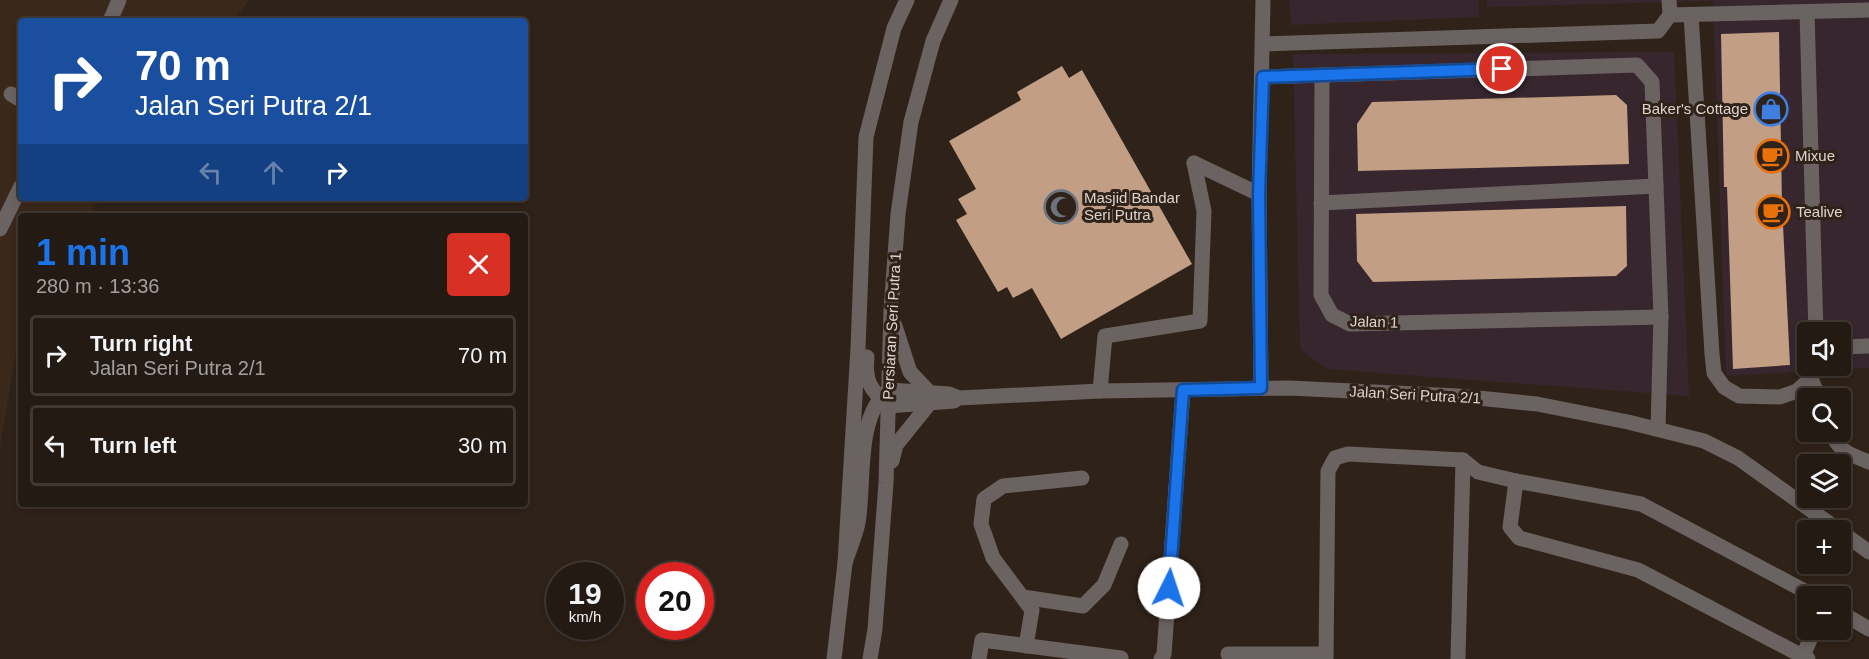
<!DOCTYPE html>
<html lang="en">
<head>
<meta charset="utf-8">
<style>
  :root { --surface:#231a13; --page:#2b231c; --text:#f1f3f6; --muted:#a3a1a0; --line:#403833; --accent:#1a73e8 }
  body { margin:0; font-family:Arial,sans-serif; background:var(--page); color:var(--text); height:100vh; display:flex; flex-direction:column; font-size:22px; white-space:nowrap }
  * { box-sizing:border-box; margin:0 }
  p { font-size:20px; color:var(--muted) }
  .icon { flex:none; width:33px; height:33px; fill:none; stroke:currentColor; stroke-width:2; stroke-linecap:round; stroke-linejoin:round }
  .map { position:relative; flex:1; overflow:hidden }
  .drawer { position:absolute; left:18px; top:213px; width:510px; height:294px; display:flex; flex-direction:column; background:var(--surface); border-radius:6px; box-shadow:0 3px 9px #0003,0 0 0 2px var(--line) }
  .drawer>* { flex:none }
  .top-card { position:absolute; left:18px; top:18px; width:510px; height:183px; border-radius:6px; box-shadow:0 3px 9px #0003,0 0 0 2px var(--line); background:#1a4fa0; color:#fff; overflow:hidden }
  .tools { position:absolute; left:1797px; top:322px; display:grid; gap:12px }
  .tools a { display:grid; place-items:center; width:54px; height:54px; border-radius:6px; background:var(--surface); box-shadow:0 3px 9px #0003,0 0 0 2px var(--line); font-size:30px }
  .speed { position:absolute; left:546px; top:562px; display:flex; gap:12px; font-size:30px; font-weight:700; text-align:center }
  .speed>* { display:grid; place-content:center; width:78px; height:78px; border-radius:50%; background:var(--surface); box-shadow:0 3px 9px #0003,0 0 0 2px var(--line); line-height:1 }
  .speed small { font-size:15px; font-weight:400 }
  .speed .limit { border:9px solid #d22; background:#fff; color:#111 }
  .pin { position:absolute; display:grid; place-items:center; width:51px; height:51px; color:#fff; margin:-26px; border:3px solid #fff; border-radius:50%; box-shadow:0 2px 6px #0007 }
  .me { position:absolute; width:66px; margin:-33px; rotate:4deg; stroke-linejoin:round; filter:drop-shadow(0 0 4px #0008) }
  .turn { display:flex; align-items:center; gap:21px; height:126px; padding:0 18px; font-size:27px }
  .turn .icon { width:78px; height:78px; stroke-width:2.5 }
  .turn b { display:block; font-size:42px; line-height:51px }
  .lanes { display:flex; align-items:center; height:57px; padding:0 18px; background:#0003; justify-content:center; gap:30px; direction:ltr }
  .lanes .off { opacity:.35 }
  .round { display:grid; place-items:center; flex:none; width:63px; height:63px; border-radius:6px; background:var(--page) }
  .head { display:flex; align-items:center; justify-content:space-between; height:102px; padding:0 18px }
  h1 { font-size:36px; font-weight:800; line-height:45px; color:var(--accent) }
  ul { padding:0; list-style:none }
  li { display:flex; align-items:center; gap:18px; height:81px; margin:0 12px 9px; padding:0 6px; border:3px solid var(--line); border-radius:6px }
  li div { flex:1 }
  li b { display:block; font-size:22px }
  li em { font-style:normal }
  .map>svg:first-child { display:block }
</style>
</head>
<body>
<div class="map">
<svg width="1869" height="659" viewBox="0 0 1869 659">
  <rect width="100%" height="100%" fill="#2f2219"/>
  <g fill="#38262e" fill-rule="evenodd">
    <polygon points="1289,0 1479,0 1479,17 1291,25"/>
    <path d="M1487 0H1869V368L1726 376 1713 1 1487 7ZM1808 333H1840V366H1808Z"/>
    <polygon points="1674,52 1689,396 1326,369 1300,349 1293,54"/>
  </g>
  <polygon fill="#3a281b" points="0,0 249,0 233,21 21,21 21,198 101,198 88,216 21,216 21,323 0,447"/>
  <g fill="#c29e85">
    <polygon points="1779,32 1782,205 1790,365 1733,369 1727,187 1724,187 1721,34"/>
    <polygon points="1062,66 1069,78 1082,70 1192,264 1061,339 1032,288 1013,298 1007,287 998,292 956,220 967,214 958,199 976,189 949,141 1021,100 1017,92"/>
    <polygon points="1616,95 1627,105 1629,164 1358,171 1357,124 1372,102"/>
    <polygon points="1626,206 1627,266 1616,276 1373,282 1357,261 1356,214"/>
  </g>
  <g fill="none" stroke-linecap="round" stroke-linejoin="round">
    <g stroke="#6b6361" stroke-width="15">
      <polyline points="1669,0 1670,15 1869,10"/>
      <polyline points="1807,12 1816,333"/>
      <polyline points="1691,15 1712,354 1714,373 1724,387 1739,396 1780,397 1797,391 1811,378 1814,366"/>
      <polyline points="110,21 119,0"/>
      <polyline points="1264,44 1658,31 1670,15"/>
      <polyline points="1322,75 1321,295 1332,315 1350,324 1661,317"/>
      <polyline points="1263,77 1637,65 1652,82 1661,317 1658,429"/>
      <polyline points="11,94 21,100"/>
      <polyline points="1194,163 1259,194"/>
      <polyline points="1321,203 1656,186"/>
      <polyline points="0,229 21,186"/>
      <polyline points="895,326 910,372 930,393"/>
      <polyline points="1840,347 1869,346"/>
      <path d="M867 357C864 381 871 390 888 406L954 401"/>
      <polyline points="1811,378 1819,399"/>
      <polyline points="1261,388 1259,194 1263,0"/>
      <polyline points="1100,391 1105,336 1200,321 1204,211 1194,163"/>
      <path d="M1831 432C1838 451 1851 455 1869 462"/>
      <polyline points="892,461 896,445 929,404"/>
      <polyline points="1516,481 1510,527 1519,538 1638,570 1808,659"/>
      <polyline points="1840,531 1869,552"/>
      <path d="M845 563C849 550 855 537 858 523 865 483 855 416 889 390L949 394 959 398 1100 391 1289 388 1458 396 1537 404 1628 422 1704 441 1738 458 1840 531"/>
      <polyline points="1023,597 1083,606 1104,585 1121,544"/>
      <polyline points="1840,612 1869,629"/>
      <polyline points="1026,646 1032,610 993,558 981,524 984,499 1003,486 1082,478"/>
      <polyline points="1228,654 1326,654"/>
      <polyline points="1803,656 1814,630"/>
      <polyline points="834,659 845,563 858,348 866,137 894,28 907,0"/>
      <polyline points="870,659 875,629 886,483 891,311 898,214 911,122 933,41 951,0"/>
      <polyline points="979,659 982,640 1121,658 1120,659"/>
      <polyline points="1161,659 1164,654 1183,390"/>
      <polyline points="1326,659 1328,471 1335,458 1348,454 1463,460 1478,472 1516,481 1641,504 1816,597"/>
      <polyline points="1458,659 1463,460"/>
    </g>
  </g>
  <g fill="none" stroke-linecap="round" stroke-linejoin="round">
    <g stroke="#114b97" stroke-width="15">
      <polyline id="route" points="1169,588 1183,390 1261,388 1259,194 1263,77 1502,69"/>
    </g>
    <use href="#route" stroke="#1a73e8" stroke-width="10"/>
  </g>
  <defs>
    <g id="shop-ring" transform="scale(1.725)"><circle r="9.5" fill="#2f2219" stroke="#3f7fe0" stroke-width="1.5"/><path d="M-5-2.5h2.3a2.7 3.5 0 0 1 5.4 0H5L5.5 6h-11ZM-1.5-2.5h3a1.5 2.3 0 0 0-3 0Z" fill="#3f7fe0"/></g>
    <g id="cafe-ring" transform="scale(1.725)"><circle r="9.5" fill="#2f2219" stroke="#e8710a" stroke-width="1.5"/><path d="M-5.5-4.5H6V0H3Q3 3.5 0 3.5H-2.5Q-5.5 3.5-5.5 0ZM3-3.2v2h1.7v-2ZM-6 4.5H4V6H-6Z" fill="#e8710a"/></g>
    <g id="mosque-ring" transform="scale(1.725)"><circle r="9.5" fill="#2f2219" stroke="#6b7280" stroke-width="1.5"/><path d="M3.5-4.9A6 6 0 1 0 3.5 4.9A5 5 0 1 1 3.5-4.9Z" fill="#6b7280"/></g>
  </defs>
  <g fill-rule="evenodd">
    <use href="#shop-ring" x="1771" y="109"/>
    <use href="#cafe-ring" x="1772" y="156"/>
    <use href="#mosque-ring" x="1061" y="207"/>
    <use href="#cafe-ring" x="1773" y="212"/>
  </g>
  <g text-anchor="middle" stroke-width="6" stroke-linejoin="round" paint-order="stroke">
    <g font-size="15" fill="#ded5cf" stroke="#2f2219" text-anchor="start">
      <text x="1748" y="114" text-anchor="end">Baker's Cottage</text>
      <text x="1795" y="161">Mixue</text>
      <text x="1084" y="203">Masjid Bandar<tspan x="1084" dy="17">Seri Putra</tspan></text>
      <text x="1796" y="217">Tealive</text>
    </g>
    <g font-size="15" fill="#ded5cf" stroke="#2f2219">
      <text transform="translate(1374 322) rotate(2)" y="5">Jalan 1</text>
      <text transform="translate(892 326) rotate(-87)" y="5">Persiaran Seri Putra 1</text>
      <text transform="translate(1415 395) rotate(3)" y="5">Jalan Seri Putra 2/1</text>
    </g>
  </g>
</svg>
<div class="tools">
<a><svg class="icon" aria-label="sound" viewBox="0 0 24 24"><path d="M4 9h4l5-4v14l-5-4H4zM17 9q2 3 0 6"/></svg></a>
<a><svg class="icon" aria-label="search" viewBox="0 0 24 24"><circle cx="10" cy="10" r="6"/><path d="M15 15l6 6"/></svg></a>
<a><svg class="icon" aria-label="layers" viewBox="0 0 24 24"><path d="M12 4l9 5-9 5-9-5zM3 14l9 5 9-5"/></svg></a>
<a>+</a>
<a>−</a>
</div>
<div class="speed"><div>19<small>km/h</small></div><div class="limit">20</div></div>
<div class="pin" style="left:1502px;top:69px;background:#d93025"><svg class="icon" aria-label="arrive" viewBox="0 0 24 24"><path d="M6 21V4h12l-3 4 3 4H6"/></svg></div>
<svg class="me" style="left:1169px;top:588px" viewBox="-20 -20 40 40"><circle r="19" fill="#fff"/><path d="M0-13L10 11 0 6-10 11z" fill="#1a73e8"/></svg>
<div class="top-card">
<div class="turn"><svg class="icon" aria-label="right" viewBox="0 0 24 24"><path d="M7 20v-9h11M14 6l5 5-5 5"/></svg><div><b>70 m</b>Jalan Seri Putra 2/1</div></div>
<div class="lanes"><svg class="icon off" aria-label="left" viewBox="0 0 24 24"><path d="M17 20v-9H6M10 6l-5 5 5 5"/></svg><svg class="icon off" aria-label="ahead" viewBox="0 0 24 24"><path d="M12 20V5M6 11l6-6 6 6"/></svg><svg class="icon" aria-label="right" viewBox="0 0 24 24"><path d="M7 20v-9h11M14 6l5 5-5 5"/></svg></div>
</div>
<section class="drawer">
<div class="head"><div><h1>1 min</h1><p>280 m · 13:36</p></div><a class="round" style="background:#d93025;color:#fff"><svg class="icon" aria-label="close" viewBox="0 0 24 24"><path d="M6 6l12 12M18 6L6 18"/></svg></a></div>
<ul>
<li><svg class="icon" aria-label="right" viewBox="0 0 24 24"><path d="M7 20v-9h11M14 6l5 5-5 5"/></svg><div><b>Turn right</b><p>Jalan Seri Putra 2/1</p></div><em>70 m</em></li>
<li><svg class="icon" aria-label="left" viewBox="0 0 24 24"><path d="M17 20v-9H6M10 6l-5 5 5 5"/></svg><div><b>Turn left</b></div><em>30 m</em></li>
</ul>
</section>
</div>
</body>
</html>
